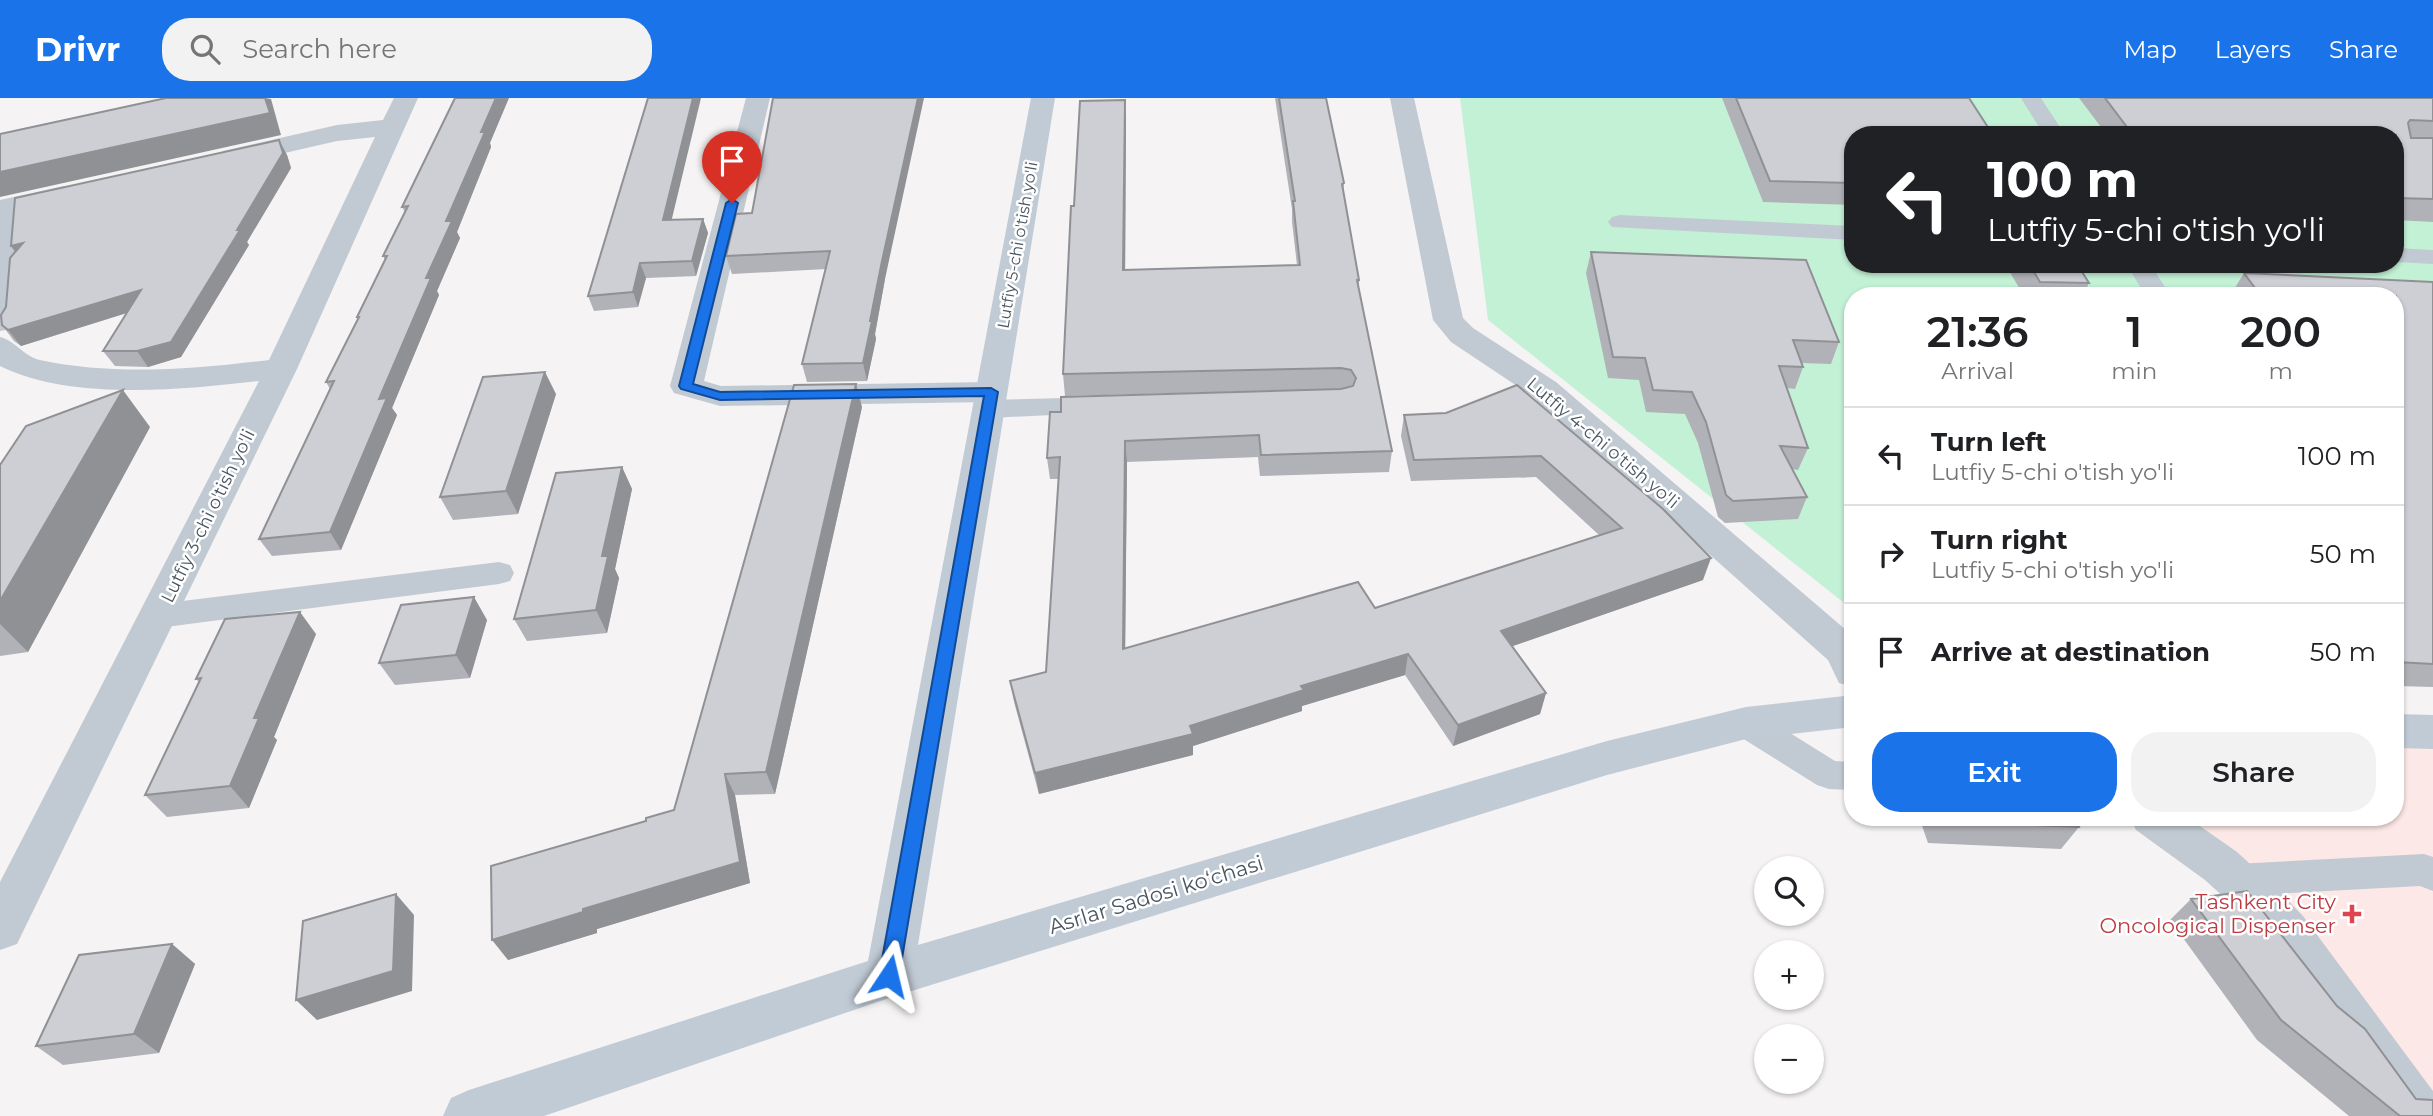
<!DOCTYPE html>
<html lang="en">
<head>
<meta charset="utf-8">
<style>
  :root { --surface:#fff; --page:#f2f2f2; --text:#202124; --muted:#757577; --line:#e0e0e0; --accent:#1a73e8 }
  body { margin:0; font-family:Montserrat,sans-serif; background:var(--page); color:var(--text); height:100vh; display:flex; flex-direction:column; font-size:26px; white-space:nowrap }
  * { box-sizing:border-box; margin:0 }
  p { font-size:23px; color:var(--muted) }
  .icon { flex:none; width:38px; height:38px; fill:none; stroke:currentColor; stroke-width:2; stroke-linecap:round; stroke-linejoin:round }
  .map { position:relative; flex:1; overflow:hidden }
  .side { position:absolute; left:1844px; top:189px; width:560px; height:539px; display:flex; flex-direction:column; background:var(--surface); border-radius:28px; box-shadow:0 2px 5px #0004 }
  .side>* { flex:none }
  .top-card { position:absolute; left:1844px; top:28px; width:560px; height:147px; border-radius:28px; box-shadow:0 2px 5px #0004; background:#202124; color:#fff; overflow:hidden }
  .tools { position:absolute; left:1754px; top:758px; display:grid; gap:14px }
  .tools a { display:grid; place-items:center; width:70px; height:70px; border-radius:50%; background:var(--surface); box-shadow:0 2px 5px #0004; font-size:35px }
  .pin { position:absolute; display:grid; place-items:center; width:60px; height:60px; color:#fff; margin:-72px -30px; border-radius:50% 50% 50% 0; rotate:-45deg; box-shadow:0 0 7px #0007 }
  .pin .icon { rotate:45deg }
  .me { position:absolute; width:77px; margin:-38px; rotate:10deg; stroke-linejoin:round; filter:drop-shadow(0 0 5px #0008) }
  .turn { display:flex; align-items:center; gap:24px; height:147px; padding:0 28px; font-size:32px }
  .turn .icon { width:91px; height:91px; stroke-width:2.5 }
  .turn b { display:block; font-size:49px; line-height:60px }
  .eta { display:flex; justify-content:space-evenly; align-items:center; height:119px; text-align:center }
  .eta b { font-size:42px; font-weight:600; line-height:49px }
  .action { display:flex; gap:14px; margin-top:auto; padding:14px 28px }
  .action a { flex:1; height:80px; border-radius:28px; background:var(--accent); color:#fff; font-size:28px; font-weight:600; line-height:80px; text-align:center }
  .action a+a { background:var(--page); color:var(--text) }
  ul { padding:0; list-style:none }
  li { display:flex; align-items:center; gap:21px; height:98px; padding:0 28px; border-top:2px solid var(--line) }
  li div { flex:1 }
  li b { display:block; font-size:26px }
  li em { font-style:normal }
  header { display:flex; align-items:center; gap:42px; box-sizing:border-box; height:98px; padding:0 35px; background:var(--accent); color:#fff }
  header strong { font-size:33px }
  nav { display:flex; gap:38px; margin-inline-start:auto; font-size:24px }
  .search { width:490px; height:63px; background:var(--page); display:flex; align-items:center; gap:18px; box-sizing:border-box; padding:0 24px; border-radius:28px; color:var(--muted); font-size:26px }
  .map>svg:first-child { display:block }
</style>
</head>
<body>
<header>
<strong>Drivr</strong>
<div class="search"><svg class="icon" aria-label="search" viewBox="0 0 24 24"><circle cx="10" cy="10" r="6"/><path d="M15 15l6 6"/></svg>Search here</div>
<nav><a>Map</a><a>Layers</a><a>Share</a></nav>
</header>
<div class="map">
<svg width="2433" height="1018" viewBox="0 0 2433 1018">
  <rect width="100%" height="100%" fill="#f5f3f3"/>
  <polygon fill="#fce8e6" points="2396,633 2433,634 2433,1018 2152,719 2396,719"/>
  <path fill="#c3f1d5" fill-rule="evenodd" d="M1460 0H2433V586L2396 198H1853V512L1488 222ZM1853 37H2396V166H1853Z"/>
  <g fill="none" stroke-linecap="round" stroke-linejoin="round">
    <g fill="#c1cad2" fill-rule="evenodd">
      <polygon points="2021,0 2041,0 2065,37 2044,37"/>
      <polygon points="1620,117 1853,128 1853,142 1612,129 1608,124 1612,119"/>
      <polygon points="2396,150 2433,152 2433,166 2396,164"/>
      <polygon points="2126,166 2150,166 2171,198 2146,198"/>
      <polygon points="1104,299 1114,302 1118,308 1114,314 989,320 979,317 975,311 979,305 989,302"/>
      <polygon points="499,464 510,467 514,475 510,483 499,486 158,530 147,526 142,518 147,510 158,506"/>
      <polygon points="1746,612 1758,615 1835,663 1853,664 1853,692 1829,691 1817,687 1734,635 1729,625 1734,615"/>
      <polygon points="2424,756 2433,759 2433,793 2420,788 2236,798 2223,794 2217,782 2223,770 2236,766"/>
    </g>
    <g fill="#c1cad2" fill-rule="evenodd">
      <path d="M394 0H418L297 271 17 846 0 852V784L259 283C183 292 70 303 0 268V239C16 243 23 258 40 262 115 278 193 271 269 262L375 39 337 43 232 67 223 65 219 59 223 53 337 27 383 22Z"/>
      <polygon points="746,0 770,0 704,283 721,288 991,284 1003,287 1007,294 1003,301 991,304 720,308 674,295 670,288"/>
      <polygon points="1390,0 1414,0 1463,220 1473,230 1556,284 1853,538 1853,589 1839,585 1828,562 1532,298 1451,244 1433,222"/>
      <polygon points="64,88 74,90 78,96 74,102 23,113 15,224 11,231 0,233 0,102"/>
      <polygon points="2130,719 2187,719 2237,754 2272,786 2303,818 2433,993 2433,1018 2389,1018 2269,848 2240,814 2205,782 2136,732"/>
    </g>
    <g fill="#c1cbd6" fill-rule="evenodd">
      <polygon points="1031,0 1055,0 918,847 1607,643 1746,609 1853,597 1853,629 1746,641 1607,677 889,900 544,1018 443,1018 451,1000 469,992 868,863"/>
      <polygon points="2396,616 2433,617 2433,651 2396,650"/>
    </g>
  </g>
  <g fill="#b0b2b7">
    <polygon points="773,0 885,181 875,236 876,241 867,283 807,284 802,266 826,171 732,176 726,158 752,115"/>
    <polygon points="1275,0 1326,0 1344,85 1343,96 1359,182 1359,191 1392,353 1389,374 1260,378 1258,359 1127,364 1125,550 1375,510 1599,437 1536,379 1411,383 1401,338 1404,317 1446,315 1517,287 1703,482 1512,548 1546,595 1540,616 1453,648 1405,577 1302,608 1302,613 1193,648 1193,657 1039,696 1014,604 1010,583 1046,574 1059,381 1050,381 1047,360 1061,314 1335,291 1065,298 1063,276 1074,108 1125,2 1126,22 1125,172 1297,167 1292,124 1292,111"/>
    <polygon points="1722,0 1969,0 1853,37 1853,107 1763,104"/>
    <polygon points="2079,0 2433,0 2433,124 2396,122 2396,37 2107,37"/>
    <polygon points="694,26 671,122 703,121 708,135 696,178 646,180 638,209 594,213 588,198"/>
    <polygon points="279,42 287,57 291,70 247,144 249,147 181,259 148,269 115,268 103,253 127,215 21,248 14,243 2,227 15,154 11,148"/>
    <polygon points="490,45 491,49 457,134 460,140 437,193 439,197 392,310 397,317 341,452 272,458 259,441 330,291 326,284 358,221 357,219 385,162 383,158 405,114 402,109"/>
    <polygon points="1591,154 1839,244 1831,266 1802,265 1803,269 1795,291 1787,290 1808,350 1798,372 1792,371 1807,399 1798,421 1725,425 1718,419 1698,345 1685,316 1646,314 1639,282 1608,280 1586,175"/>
    <polygon points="2005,166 2077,166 2089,185 2083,198 2024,198"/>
    <polygon points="2244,175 2433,184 2433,589 2396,588 2396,198 2230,198"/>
    <polygon points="556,296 518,416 453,422 440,399"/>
    <polygon points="862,309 775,696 735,697 750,785 597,831 597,835 508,862 646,723 674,712"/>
    <polygon points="150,329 28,554 0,558 0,367"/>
    <polygon points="622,369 632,391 615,471 619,480 607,535 527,543 514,521"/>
    <polygon points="487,522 470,580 395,587 379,565"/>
    <polygon points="316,536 274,639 277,642 249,710 167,719 145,697 199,584 196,581"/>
    <polygon points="1919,719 2075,719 2079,729 2061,751 1928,745"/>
    <polygon points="2191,801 2337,908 2416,1001 2433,1018 2349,1018 2257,942 2170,822"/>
    <polygon points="172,846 195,866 159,955 63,967 36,948"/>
  </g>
  <g fill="#909195">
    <polygon points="265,0 271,1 281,37 0,99 0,74"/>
    <polygon points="496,0 509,0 490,45 491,49 457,134 460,140 437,193 439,197 392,310 397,317 341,452 330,434 379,301 426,180 446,123 481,34"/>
    <polygon points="693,0 701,0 668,137 663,122"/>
    <polygon points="918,0 924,0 885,181 875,236 876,241 867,283 863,265 870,223 882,163"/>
    <polygon points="1125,2 1126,22 1125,192 1123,172"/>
    <polygon points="279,42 287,57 291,70 247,144 249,147 181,259 148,269 137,253 237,132"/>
    <polygon points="703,121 708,135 696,178 692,163"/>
    <polygon points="23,145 22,163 11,148"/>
    <polygon points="640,165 646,180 638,209 633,194"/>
    <polygon points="141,192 152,207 21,248 8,232"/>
    <polygon points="545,274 556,296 518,416 506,393"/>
    <polygon points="856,286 862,309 775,696 766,674"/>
    <polygon points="123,292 150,329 28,554 0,526 0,503"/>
    <polygon points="1125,343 1127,364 1125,572 1123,551"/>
    <polygon points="622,369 632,391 615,471 619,480 607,535 596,512 602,458"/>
    <polygon points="1711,460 1703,482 1496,554 1501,533"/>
    <polygon points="474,499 487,522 470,580 456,557"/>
    <polygon points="300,514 316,536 274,639 277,642 249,710 230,688 254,620"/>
    <polygon points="1408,556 1405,577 1302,608 1302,613 1193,648 1193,657 1039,696 1035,675 1190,628 1301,588"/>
    <polygon points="1546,595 1540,616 1453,648 1458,627"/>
    <polygon points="725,676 735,697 750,785 597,831 597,835 508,862 492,842 583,811"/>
    <polygon points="396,796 414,817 412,893 317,922 296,902"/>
    <polygon points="172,846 195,866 159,955 134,936"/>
  </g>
  <g fill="#cdcfd5" stroke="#909195" stroke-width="2">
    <polygon points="166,0 265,0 270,15 0,74 0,36"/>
    <polygon points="455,0 496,0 481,34 485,34 446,123 452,123 426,180 431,180 379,301 387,300 330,434 259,441 334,283 326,284 359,219 357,219 387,158 383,158 408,108 402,109"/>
    <polygon points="648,0 693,0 663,122 703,121 692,163 640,165 633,194 588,198"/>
    <polygon points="773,0 918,0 882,163 870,223 872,223 863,265 802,266 830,153 726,158 736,116 752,115"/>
    <polygon points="1279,0 1326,0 1344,85 1342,86 1359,182 1357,182 1392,353 1261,357 1259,337 1125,343 1123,551 1358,484 1375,510 1622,430 1541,358 1414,362 1404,317 1446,315 1517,287 1663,411 1711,460 1501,533 1546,595 1458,627 1408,556 1301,588 1304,592 1190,628 1193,636 1035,675 1010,583 1046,574 1060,359 1047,360 1050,314 1061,314 1061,299 1341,291 1353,288 1356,280 1351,272 1341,270 1063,276 1071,108 1074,108 1080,3 1125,2 1123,172 1300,167 1293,103 1295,103"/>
    <polygon points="1736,0 1969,0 1993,37 1853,37 1853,85 1770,83"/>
    <polygon points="2105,0 2433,0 2433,23 2410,22 2408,25 2411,40 2433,40 2433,101 2396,100 2396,37 2133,37"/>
    <polygon points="279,42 283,55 237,132 240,132 171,244 137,253 103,253 141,192 8,232 2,227 1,217 6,209 10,160 23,145 11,148 15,100"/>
    <polygon points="1591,154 1806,162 1839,244 1793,242 1803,269 1779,268 1808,350 1780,348 1807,399 1733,403 1726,397 1706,324 1692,294 1653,292 1645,260 1613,259"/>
    <polygon points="2029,166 2077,166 2089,185 2040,184"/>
    <polygon points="2244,175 2433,184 2433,566 2396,564 2396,522 2397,522 2396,520 2396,198 2261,198"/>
    <polygon points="545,274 506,393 440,399 483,279"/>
    <polygon points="856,286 766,674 725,676 740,764 583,811 583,814 492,842 491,768 646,723 646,720 674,712 794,287"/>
    <polygon points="123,292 0,503 0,367 26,328"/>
    <polygon points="622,369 602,458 608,458 596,512 514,521 556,375"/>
    <polygon points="474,499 456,557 379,565 401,507"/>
    <polygon points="300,514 254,620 259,620 230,688 145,697 201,580 196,581 225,521"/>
    <polygon points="1941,719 2075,719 2079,729 1943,723"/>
    <polygon points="2247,793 2337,908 2365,931 2416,1001 2433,1002 2433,1018 2400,1018 2281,922 2191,801"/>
    <polygon points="396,796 393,873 296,902 303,823"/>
    <polygon points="172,846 134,936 36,948 79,857"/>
  </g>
  <polygon fill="#1a73e8" stroke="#114b97" stroke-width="2" points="732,101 738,105 693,286 720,294 991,290 998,294 899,878 896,885 889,888 882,885 879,878 984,298 720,302 681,291 679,288 726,105"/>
  <path fill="#e0444e" stroke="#fff" stroke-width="2.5" d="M2348.5 805.5h7v7h7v7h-7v7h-7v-7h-7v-7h7z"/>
  <g text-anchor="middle" stroke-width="5" stroke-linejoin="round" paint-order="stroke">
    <g font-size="16" fill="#4a5661" stroke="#fff">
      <text transform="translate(1017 147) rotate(-80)" y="6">Lutfiy 5-chi o'tish yo'li</text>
    </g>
    <g font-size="18" fill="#4a5661" stroke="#fff">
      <text transform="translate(1603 345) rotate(40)" y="6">Lutfiy 4-chi o'tish yo'li</text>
      <text transform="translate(208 418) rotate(-64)" y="6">Lutfiy 3-chi o'tish yo'li</text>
    </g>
    <g font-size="21" fill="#4a5661" stroke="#fff">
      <text transform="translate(1156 797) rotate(-17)" y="7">Asrlar Sadosi ko‘chasi</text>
    </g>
    <g font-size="21" fill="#be3a42" stroke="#fff" text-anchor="end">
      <text x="2336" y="811">Tashkent City<tspan x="2336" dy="24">Oncological Dispenser</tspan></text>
    </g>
  </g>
</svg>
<div class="tools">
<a><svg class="icon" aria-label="search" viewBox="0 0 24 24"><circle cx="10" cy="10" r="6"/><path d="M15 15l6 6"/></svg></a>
<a>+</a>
<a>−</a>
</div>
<div class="pin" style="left:732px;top:105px;background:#d93025"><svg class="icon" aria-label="arrive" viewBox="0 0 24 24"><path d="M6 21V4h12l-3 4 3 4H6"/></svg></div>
<svg class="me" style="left:889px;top:878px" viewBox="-20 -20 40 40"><path d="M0-17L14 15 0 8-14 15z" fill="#1a73e8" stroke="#fff" stroke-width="4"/></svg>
<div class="top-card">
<div class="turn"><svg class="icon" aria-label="left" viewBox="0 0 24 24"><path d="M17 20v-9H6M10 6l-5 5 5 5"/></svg><div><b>100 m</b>Lutfiy 5-chi o'tish yo'li</div></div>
</div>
<section class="side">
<div class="eta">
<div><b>21:36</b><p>Arrival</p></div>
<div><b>1</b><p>min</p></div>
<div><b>200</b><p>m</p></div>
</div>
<ul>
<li><svg class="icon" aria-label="left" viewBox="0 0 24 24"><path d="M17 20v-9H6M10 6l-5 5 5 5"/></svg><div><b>Turn left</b><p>Lutfiy 5-chi o'tish yo'li</p></div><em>100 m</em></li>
<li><svg class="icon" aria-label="right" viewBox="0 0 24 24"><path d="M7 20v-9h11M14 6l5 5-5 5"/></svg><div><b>Turn right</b><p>Lutfiy 5-chi o'tish yo'li</p></div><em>50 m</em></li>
<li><svg class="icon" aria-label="arrive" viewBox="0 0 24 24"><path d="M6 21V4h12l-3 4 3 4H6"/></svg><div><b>Arrive at destination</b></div><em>50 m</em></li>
</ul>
<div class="action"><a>Exit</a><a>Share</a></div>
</section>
</div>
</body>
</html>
